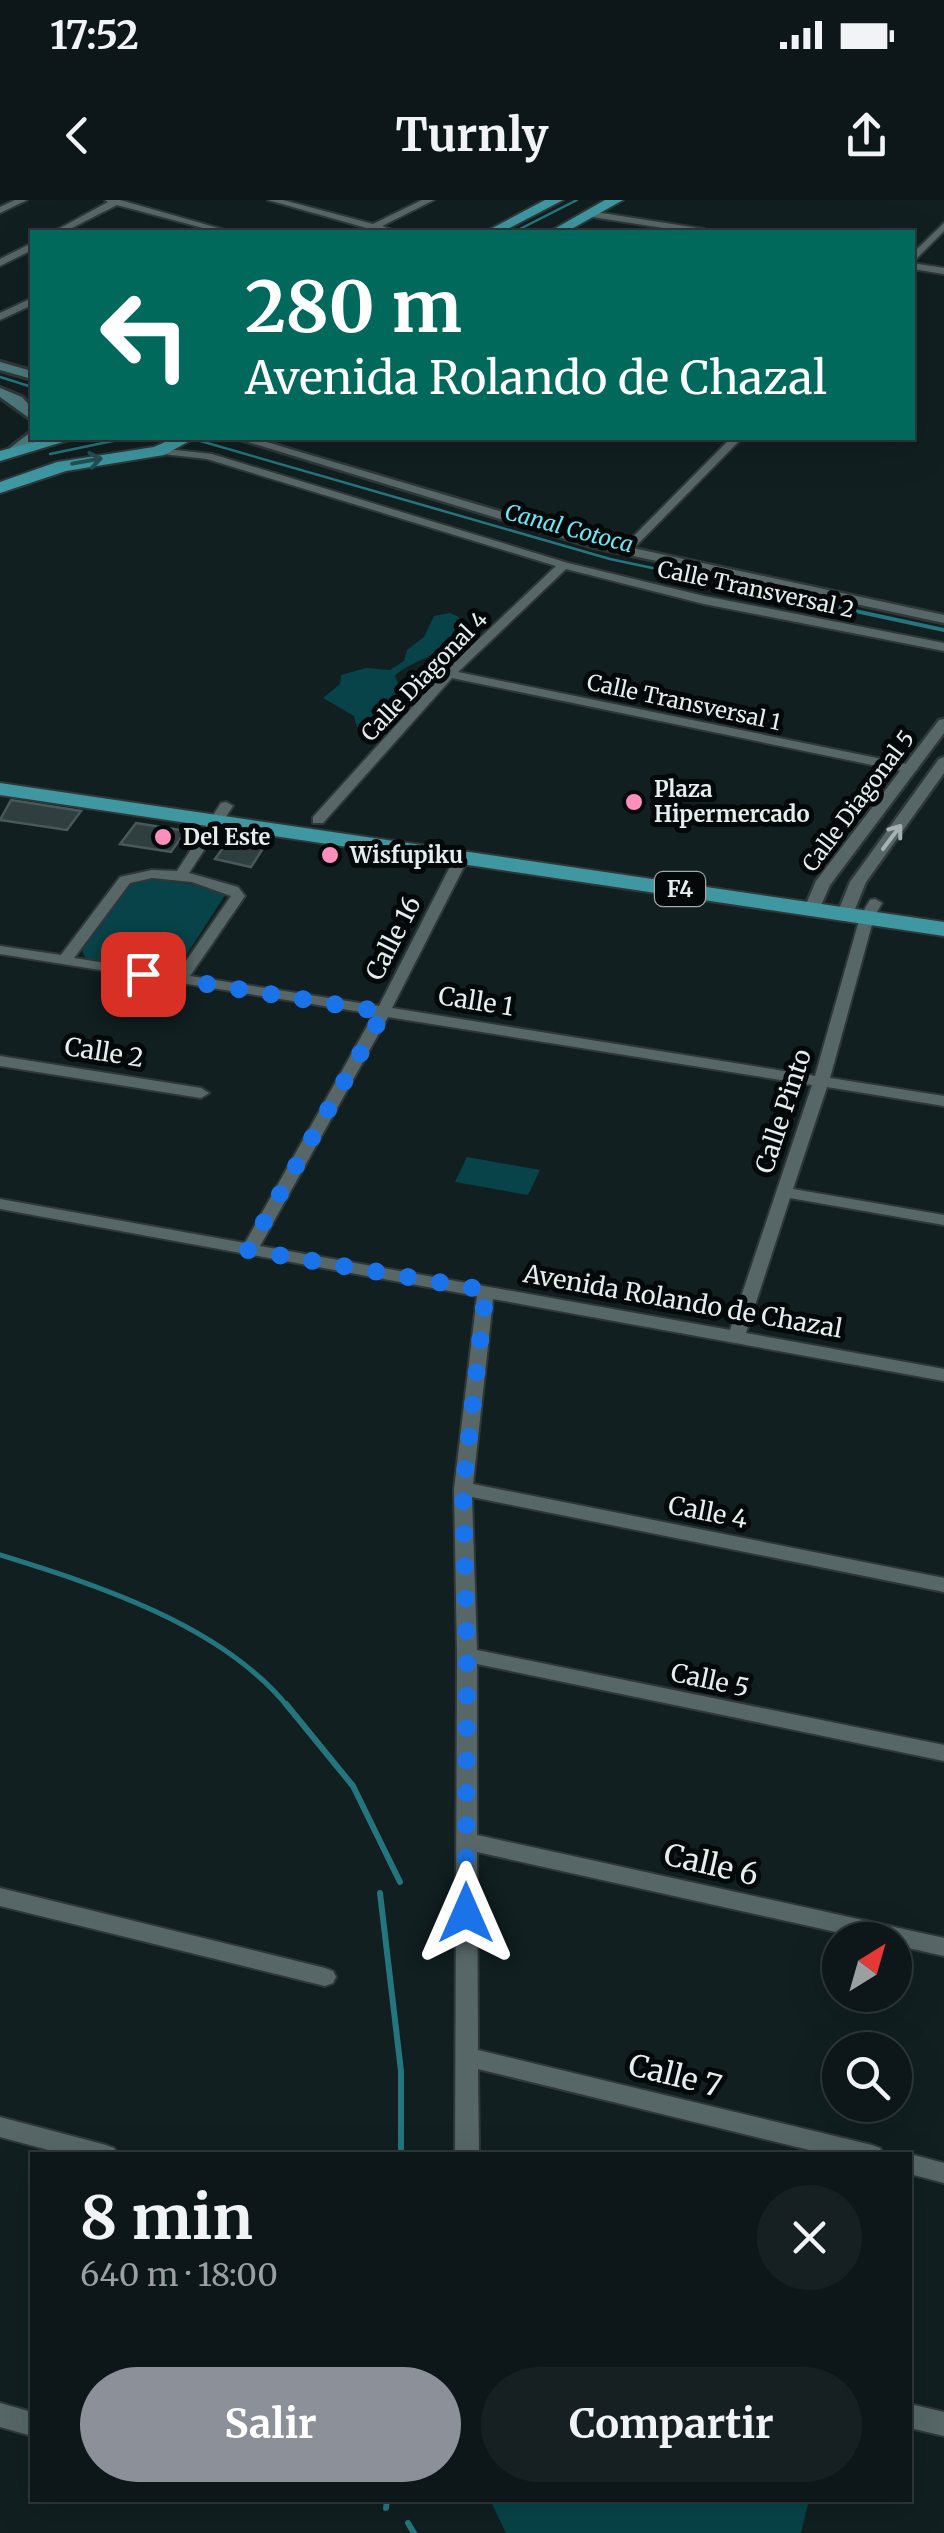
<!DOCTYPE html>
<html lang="es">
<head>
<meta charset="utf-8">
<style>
  :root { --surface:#0d1719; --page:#162022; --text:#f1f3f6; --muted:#9a9fa2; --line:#2d3638; --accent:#8c9099 }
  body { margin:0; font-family:Merriweather,serif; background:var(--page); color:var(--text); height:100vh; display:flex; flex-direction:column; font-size:38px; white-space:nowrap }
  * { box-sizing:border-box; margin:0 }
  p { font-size:32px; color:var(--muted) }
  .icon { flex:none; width:55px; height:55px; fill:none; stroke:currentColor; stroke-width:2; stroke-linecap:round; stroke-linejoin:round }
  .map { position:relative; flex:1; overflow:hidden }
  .drawer { position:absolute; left:30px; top:1952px; width:882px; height:350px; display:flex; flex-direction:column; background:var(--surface); border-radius:0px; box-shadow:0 10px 40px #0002,0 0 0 2px var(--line) }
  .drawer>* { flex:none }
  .hud { position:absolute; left:30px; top:30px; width:885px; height:210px; border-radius:0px; box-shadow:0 10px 40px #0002,0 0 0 2px var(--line); background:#00695c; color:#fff; overflow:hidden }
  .needle { width:65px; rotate:37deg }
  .buttons { position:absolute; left:822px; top:1722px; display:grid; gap:20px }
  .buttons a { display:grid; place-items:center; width:90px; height:90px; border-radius:50%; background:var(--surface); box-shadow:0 10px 40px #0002,0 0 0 2px var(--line); font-size:50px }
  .pin { position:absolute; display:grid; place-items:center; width:85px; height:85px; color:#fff; margin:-42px; border-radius:20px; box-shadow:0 5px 15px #0006 }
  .me { position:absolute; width:110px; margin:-55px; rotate:0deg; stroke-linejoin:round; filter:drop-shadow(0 0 8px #0008) }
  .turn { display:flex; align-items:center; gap:35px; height:210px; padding:0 50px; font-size:45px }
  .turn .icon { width:130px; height:130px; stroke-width:2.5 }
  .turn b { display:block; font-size:70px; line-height:85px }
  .round { display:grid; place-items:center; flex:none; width:105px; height:105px; border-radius:52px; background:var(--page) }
  .head { display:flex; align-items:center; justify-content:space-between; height:170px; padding:0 50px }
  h1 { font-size:60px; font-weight:700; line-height:75px }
  .button { display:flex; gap:20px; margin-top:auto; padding:20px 50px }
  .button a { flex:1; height:115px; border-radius:60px; background:var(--accent); color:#fff; font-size:40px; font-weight:700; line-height:115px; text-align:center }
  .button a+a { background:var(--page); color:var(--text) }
  .status { display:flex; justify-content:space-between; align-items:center; height:70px; padding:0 50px; background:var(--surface); direction:ltr }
  .status svg { height:28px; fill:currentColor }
  header { display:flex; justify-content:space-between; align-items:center; height:130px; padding:0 50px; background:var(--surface); font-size:45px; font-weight:700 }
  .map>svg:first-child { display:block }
</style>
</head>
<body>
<div class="status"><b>17:52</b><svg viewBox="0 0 49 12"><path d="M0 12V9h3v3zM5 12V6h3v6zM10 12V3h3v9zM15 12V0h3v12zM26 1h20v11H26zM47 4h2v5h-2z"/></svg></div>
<header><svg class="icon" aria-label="back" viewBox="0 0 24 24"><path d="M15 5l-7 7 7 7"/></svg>Turnly<svg class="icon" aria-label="share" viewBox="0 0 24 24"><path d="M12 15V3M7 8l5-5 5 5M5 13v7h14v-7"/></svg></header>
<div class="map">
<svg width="944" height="2333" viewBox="0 0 944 2333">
  <rect width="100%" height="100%" fill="#111f21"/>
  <g fill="#074348">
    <path d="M450 413 459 417C460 456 416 455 395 476L402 493 374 529 357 527 354 516 323 498 340 484 341 475 366 468 390 470 404 461 407 450 424 437 434 416Z"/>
    <polygon points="149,677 218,689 225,695 178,768 165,772 86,759 81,748 132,681"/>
    <polygon points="467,957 540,970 528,995 455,982"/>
    <polygon points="490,2300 809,2300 801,2333 506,2333"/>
  </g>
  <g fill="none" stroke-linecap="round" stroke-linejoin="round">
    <g stroke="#25757e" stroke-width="2.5">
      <polyline points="514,32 577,0"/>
      <polyline points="0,177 32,187"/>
      <polyline points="190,238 610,359 704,379"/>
      <polyline points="50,254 127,238"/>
    </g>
    <polyline stroke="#25757e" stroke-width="4" points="692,376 944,430"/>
    <path stroke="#25757e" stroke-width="5" d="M0 1355C97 1385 222 1425 288 1507"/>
    <g stroke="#25757e" stroke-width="6">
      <polyline points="286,1504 353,1586 400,1682"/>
      <polyline points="380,1693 401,1871 401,1955"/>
      <polyline points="386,2308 387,2300"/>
      <polyline points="408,2323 414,2333"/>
    </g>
  </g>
  <g fill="#2f3e3f" stroke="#49585a" stroke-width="2.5">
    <polygon points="11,600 81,611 67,630 0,620"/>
    <polygon points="136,623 186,631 171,652 120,644"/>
    <polygon points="233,634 269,639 251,667 215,659"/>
  </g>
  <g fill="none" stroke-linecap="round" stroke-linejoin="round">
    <g stroke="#2f3738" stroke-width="4">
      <g id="minor">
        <polygon points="15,0 27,0 0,13 0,7"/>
        <polygon points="105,0 120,0 232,32 218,32 117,5 64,32 53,32 108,2"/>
        <polygon points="268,0 283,0 373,24 422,0 434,0 382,26 397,32 370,29"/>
        <polygon points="589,11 704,29 709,32 689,32 586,16 586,12"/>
        <polygon points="944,23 944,31 912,63 912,54"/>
        <polygon points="32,43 32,50 0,66 0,59"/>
        <polygon points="912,63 944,68 944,74 912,69"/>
        <polygon points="32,98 32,105 0,120 0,113"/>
        <polygon points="731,238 742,238 630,352 622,352 622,348"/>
        <polygon points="158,248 212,254 568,363 704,396 944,443 944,451 704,404 566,369 458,472 911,565 918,569 911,573 452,478 323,623 313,623 313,617 445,471 556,366 207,259 154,253 153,251"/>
        <path d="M226 602 233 606 189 673 238 687 245 696 190 776 379 806 455 657 462 653 469 657 392 808 815 876 860 717 870 700 875 699 882 703 874 717 830 878 944 896V906L827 887 793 989 944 1015V1025L790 998 746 1133 944 1169V1181L493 1099 473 1284 944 1378V1392L472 1297 477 1450 944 1545V1561L477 1464V1635L944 1738V1756L895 1745V1740H872L477 1652 478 1850 872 1945 880 1948 884 1955H830L478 1869 479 1955H455L457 1455 454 1289 477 1096 0 1009V999L245 1043 374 814 0 754V746L61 755 120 677 152 670 177 671 221 603ZM152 678 192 682 231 696 177 774 74 758 130 683ZM388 817 812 885 730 1130 260 1046Z"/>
        <polygon points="0,856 201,888 209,893 201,898 0,866"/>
        <polygon points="0,1688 325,1768 333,1771 336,1777 333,1783 325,1786 0,1706"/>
        <polygon points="0,1917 106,1945 114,1948 118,1955 67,1955 0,1937"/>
        <polygon points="910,1954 944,1963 944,1983 910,1974 910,1955 906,1955"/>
        <polygon points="0,2203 32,2212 32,2236 0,2227"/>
        <polygon points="910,2204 944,2212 944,2236 910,2228"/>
      </g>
    </g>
    <g stroke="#2f3738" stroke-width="5">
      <g id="tertiary">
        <polygon points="235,238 253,238 600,341 944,415 944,423 592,347"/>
        <polygon points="944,519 944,533 830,685 818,712 806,712 804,709 816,681 939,520"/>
        <polygon points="944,557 944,573 866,682 853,714 851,717 839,717 837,714 850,682 939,559"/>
      </g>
    </g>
    <g stroke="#2f3738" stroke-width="6">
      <g id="secondary">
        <polygon points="0,162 32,171 32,179 0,170"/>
        <polygon points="0,188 22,197 32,208 32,220 0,197"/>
        <polygon points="32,231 32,238 37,238 20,254 10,254 10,248"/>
      </g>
    </g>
    <g stroke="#2f3738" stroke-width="4">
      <g id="trunk">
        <polygon points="545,0 563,0 502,32 485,32"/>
        <polygon points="605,0 623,0 566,32 549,32"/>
        <polygon points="50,238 76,238 0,261 0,251"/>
        <polygon points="174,238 195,238 164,255 66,271 0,293 0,282 57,262 154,247"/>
        <polygon points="0,583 944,722 944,736 0,595"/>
      </g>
    </g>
    <use href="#minor" fill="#576768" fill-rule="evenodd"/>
    <use href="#tertiary" fill="#576768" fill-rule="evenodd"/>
    <use href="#secondary" fill="#4d797d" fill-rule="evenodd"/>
    <use href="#trunk" fill="#3e97a1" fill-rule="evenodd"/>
  </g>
  <defs><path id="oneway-shaft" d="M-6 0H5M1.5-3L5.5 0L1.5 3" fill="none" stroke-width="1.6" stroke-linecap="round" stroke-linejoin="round" transform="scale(2.5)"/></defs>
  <use stroke="#215054" href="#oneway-shaft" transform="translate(87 261) rotate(-10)"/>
  <use stroke="#a5b1b2" href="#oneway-shaft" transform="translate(892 637) rotate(-53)"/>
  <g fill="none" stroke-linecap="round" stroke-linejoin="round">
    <polyline stroke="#1a73e8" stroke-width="18" stroke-dasharray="0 32.4" points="143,774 384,812 248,1050 486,1090 463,1289 467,1455 466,1713"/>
  </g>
  <g fill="#fe8ebc" stroke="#040808" stroke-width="4">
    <circle cx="634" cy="602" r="10"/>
    <circle cx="163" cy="637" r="10"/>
    <circle cx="330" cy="655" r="10"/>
  </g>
  <g text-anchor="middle" stroke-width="10" stroke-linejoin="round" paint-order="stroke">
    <g font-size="22" font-style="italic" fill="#71e5f2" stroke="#040808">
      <text transform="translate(569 328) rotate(15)" y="8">Canal Cotoca</text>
    </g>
    <g font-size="22" fill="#e5eeef" stroke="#040808">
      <text transform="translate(756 389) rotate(12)" y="8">Calle Transversal 2</text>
      <text transform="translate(424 476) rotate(-46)" y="8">Calle Diagonal 4</text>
      <text transform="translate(684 502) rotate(12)" y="8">Calle Transversal 1</text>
      <text transform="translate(858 601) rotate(-53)" y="8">Calle Diagonal 5</text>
    </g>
    <g font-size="22" font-weight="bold" fill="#e5eeef" stroke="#040808" text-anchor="start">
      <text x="654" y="597">Plaza<tspan x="654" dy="25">Hipermercado</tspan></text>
      <text x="183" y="645">Del Este</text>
      <text x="350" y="663">Wisfupiku</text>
    </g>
    <rect fill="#040808" stroke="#a2a9aa" stroke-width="2.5" x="655" y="672" width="50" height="34" rx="8"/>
    <g font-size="22" font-weight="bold" fill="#e5eeef">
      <text x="680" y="697">F4</text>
    </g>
    <g font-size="25" fill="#e5eeef" stroke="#040808">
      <text transform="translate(393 738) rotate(-63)" y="9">Calle 16</text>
      <text transform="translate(476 801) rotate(9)" y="9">Calle 1</text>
      <text transform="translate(104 852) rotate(9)" y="9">Calle 2</text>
      <text transform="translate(783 911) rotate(-72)" y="9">Calle Pinto</text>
      <text transform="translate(683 1101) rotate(10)" y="9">Avenida Rolando de Chazal</text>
      <text transform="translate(708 1312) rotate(11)" y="9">Calle 4</text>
      <text transform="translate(710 1480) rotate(12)" y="9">Calle 5</text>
    </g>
    <g font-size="30" fill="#e5eeef" stroke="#040808">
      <text transform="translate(711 1665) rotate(13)" y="10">Calle 6</text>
      <text transform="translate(675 1876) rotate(14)" y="10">Calle 7</text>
    </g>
  </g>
</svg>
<div class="buttons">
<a><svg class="needle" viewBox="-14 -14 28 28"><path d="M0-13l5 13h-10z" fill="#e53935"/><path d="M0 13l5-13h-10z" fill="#9a9fa2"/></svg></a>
<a><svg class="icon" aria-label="search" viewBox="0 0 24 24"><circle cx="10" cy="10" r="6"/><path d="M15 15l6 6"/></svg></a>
</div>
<div class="pin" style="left:143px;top:774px;background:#d93025"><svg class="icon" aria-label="arrive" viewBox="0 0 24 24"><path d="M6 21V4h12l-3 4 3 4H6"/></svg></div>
<svg class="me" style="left:466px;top:1713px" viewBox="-20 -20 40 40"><path d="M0-17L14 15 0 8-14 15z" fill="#1a73e8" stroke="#fff" stroke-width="4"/></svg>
<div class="hud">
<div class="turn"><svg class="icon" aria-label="left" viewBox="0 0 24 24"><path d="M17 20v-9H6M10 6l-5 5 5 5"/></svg><div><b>280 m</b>Avenida Rolando de Chazal</div></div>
</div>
<section class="drawer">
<div class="head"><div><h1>8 min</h1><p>640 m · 18:00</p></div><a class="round"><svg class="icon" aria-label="close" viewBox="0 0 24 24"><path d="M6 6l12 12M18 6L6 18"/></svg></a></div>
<div class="button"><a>Salir</a><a>Compartir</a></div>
</section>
</div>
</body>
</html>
